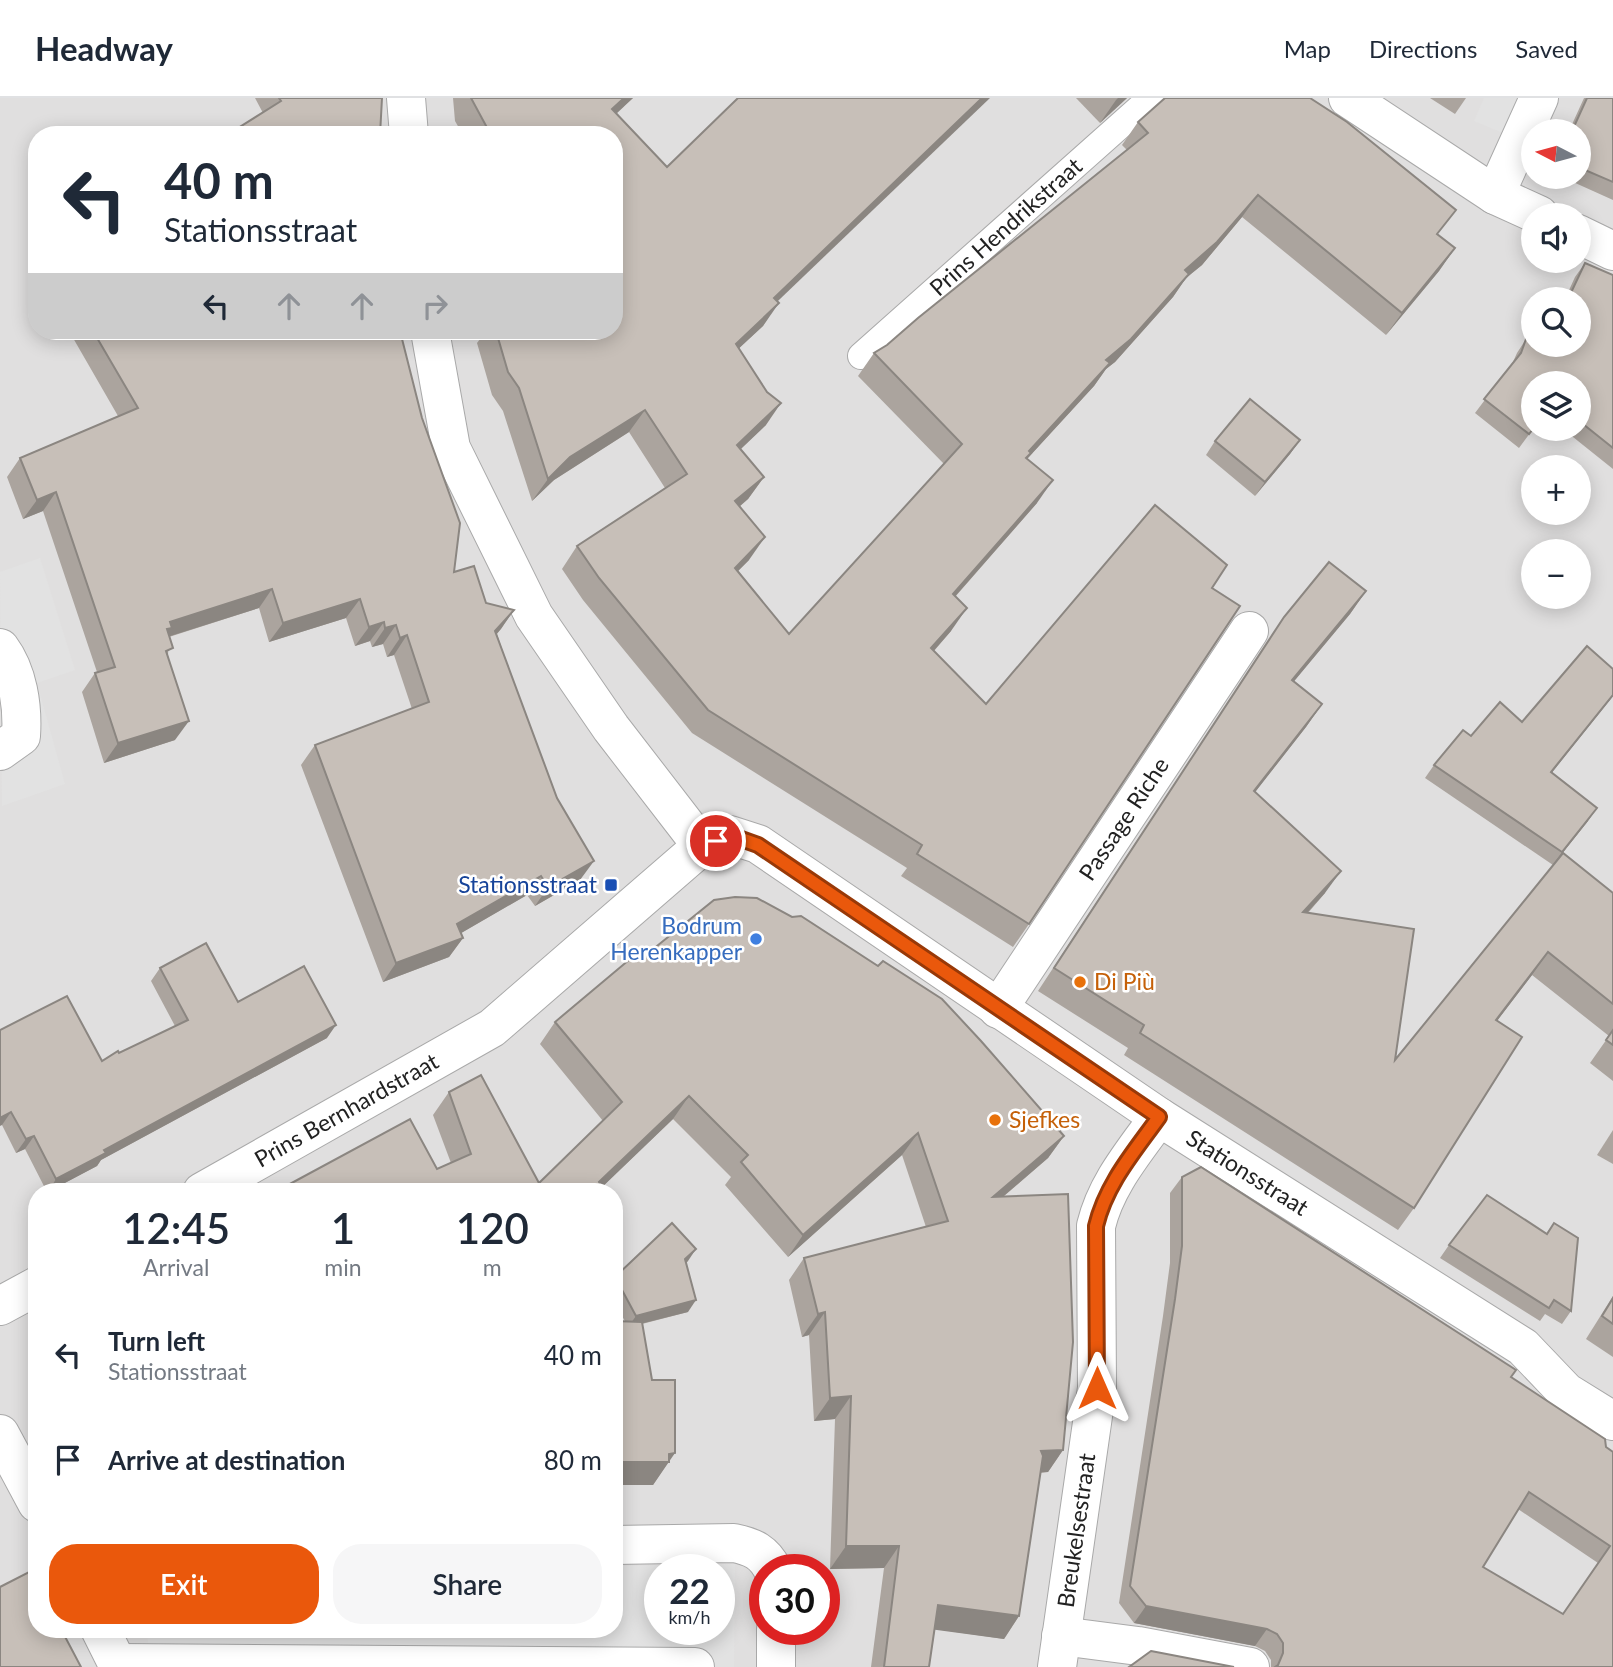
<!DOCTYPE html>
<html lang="en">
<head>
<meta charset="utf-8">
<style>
  :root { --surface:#fff; --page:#f6f6f7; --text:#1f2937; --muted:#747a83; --line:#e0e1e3; --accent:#ea580c }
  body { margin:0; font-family:Lato,sans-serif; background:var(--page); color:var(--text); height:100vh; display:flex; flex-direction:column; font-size:26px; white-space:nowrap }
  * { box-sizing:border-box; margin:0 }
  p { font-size:23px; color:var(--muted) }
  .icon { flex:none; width:38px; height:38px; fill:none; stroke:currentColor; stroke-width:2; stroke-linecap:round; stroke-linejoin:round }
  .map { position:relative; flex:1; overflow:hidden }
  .sheet { position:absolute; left:28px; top:1085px; width:595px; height:455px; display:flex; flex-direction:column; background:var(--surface); border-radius:28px; box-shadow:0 4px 18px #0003 }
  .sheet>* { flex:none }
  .hud { position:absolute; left:28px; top:28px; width:595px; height:214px; border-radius:28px; box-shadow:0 4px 18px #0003; background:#fff; color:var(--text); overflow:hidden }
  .needle { width:46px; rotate:276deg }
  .buttons { position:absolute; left:1521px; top:21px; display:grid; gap:14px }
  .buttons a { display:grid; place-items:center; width:70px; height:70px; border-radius:50%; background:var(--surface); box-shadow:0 4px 18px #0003; font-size:35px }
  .speed { position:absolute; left:644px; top:1456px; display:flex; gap:14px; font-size:35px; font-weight:700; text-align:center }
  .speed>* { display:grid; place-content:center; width:91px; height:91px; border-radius:50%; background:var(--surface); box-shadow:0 4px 18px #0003; line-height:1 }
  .speed small { font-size:18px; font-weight:400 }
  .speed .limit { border:10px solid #d22; background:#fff; color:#111 }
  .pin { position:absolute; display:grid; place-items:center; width:60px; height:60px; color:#fff; margin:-30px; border:4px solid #fff; border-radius:50%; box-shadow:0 2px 7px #0007 }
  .me { position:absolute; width:77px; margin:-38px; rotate:0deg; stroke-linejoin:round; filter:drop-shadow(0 0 5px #0008) }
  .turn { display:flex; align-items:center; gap:24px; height:147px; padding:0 21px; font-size:32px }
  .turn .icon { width:91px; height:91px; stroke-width:2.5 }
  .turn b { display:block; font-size:49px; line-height:60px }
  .lanes { display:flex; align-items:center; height:66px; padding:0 21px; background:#0003; justify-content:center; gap:35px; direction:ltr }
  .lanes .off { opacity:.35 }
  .eta { display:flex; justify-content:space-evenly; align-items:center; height:119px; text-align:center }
  .eta b { font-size:42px; font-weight:600; line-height:49px }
  .cta { display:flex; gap:14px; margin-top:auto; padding:14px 21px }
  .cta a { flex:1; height:80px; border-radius:28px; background:var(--accent); color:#fff; font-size:28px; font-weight:600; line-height:80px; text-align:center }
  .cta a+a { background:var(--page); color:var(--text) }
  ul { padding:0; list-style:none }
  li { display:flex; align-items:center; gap:21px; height:105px; padding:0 21px }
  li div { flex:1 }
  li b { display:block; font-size:26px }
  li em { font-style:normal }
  header { display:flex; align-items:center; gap:42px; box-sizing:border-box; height:98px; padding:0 35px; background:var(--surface); border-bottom:2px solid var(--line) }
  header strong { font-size:33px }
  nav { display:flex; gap:38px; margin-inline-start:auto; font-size:24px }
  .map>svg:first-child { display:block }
</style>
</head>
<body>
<header>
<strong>Headway</strong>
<nav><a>Map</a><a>Directions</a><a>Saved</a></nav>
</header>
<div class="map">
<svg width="1613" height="1569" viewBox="0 0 1613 1569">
  <rect width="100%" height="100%" fill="#f2efe9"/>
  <path fill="#e0dfdf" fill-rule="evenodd" d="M0 0H1613V1569H0ZM1533 33H1578V79H1533ZM37 37H614V233H37ZM1533 117H1578V163H1533ZM1533 201H1578V247H1533ZM1533 285H1578V331H1533ZM1533 369H1578V415H1533ZM1533 453H1578V499H1533ZM37 1094H614V1531H37ZM660 1472H719V1531H660ZM765 1472H824V1531H765Z"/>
  <g fill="#e2e2e2" fill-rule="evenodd">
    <polygon points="1484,0 1519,0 1503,35 1474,23"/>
    <polygon points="40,460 75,572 37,585 65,686 2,708 0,474"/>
    <path d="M735 1466 734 1569H178L148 1545 147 1531H614V1468ZM660 1472H719V1531H660Z"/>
  </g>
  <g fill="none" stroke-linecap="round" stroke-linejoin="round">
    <g stroke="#a9a9a9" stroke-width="28">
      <g id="lane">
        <path id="s1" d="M861 258 1151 0"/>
      </g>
    </g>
    <g stroke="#a9a9a9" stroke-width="40">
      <g id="street">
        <polyline points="406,0 409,37"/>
        <polyline points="1348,0 1495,97 1539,117"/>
        <polyline points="1495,97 1539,0"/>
        <polyline points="1578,136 1613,153"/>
        <polyline points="430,233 451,350 534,518 611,630 702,748"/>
        <path d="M0 550C18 574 23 608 21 638L0 653"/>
        <path id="s2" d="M998 911 1249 533"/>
        <path id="s3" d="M202 1094 492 930 702 748 730 737 758 746 1159 1019 1523 1249 1566 1294 1613 1323"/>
        <polyline points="0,1208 37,1188"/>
        <polyline points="0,1336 37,1405"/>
        <path d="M614 1447 734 1445C753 1449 764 1454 773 1472"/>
        <polyline points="100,1531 119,1569"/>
        <polyline points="1061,1538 1138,1548 1250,1569"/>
        <polyline points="117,1565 695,1569"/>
        <polyline points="776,1569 776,1531"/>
        <path id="s4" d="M1057 1569 1097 1290 1096 1128C1106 1086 1134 1054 1159 1019"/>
      </g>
    </g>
    <use href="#lane" stroke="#fff" stroke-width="26"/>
    <use href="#street" stroke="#fff" stroke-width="38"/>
  </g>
  <g fill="#aba49e" fill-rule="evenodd">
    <polygon points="255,0 382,0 263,15"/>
    <polygon points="453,0 633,0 616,15 778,204 763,228 739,250 766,327 740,351 764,379 748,401 739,409 749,462 738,473 789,536 944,366 858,278 874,255 887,247 1127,52 1122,47 1138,24 1438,137 1455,150 1439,173 1386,237 1242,119 1202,167 1186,180 1173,199 1115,264 1106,271 1094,288 1027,361 1037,405 955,499 951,533 934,553 986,606 1212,490 1029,826 1013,849 901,778 907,770 692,635 583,502 562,471 577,448 665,390 629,334 554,382 532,403 503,313 492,297 477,245 486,233 614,233 614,37 463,37 455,23"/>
    <polygon points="1076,0 1127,0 1100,25"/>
    <polygon points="1430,0 1466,0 1455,16"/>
    <polygon points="1584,0 1613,0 1613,102 1562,79 1578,79 1578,33 1569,33"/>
    <polygon points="1585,165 1613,177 1613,371 1563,331 1578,331 1578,285 1533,285 1533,331 1519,350 1475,315 1512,266 1517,255 1526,241 1543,248 1543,247 1578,247 1578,201 1565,201 1575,179"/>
    <polygon points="69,233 400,233 454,474 486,505 514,512 497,536 580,782 535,808 527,797 461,835 463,840 449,859 383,884 301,667 315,647 412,611 394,557 387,559 383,546 372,549 370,543 355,548 346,520 269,544 259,510 169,539 168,557 175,642 104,665 82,594 95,575 97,574 43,413 23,421 7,379 20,360 118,318"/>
    <polygon points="1300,342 1290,356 1255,398 1206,357 1215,343"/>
    <polygon points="1366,493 1350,516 1294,583 1322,606 1306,629 1255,694 1325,795 1308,815 1395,962 1613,795 1613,983 1590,965 1609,938 1532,877 1497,923 1414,1110 1398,1132 1124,957 1128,950 1038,893 1284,519"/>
    <polygon points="1471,638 1552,674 1588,723 1553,767 1425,680 1434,667"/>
    <polygon points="735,799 757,800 792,819 801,818 878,868 883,863 942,901 981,943 1064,1038 1048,1060 1004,1098 1068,1096 1073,1244 1063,1352 1048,1374 1040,1375 1019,1518 1004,1541 935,1531 929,1569 871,1569 884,1470 830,1471 835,1321 814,1323 809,1237 802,1239 789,1182 804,1160 926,1129 902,1057 788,1159 725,1087 731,1079 673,1021 602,1089 605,1094 275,1094 410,1021 437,1071 451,1065 433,1017 449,994 481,977 539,1085 603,1023 540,946 555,924 642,851 652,852 714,802"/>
    <polygon points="160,870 238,904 327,940 101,1062 97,1068 47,1094 25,1051 16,1055 2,1027 0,932 102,963 119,955 175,928 151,883"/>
    <polygon points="1613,1032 1613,1066 1597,1057"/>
    <path d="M1182 1079 1511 1279 1606 1349 1613 1569H1271V1562L1265 1553 1255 1548 1134 1525 1119 1505 1163 1218 1170 1165V1095ZM1518 1411 1598 1465 1563 1516 1483 1469Z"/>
    <polygon points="672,1125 688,1163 686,1165 688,1214 642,1226 652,1282 669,1363 653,1387 625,1223 614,1205 614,1179"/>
    <polygon points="1554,1125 1571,1213 1562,1226 1545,1216 1540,1223 1440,1160 1449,1147 1546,1136"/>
    <polygon points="1613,1198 1613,1259 1586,1241"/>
    <polygon points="37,1260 37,1286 29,1271"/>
  </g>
  <g fill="#8b8681">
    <polygon points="624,0 633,0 597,34 612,11"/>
    <polygon points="982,0 990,0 758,222 774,200"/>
    <polygon points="1118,0 1127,0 1100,25 1116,2"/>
    <polygon points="1258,97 1242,119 1202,167 1186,180 1173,199 1115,264 1106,271 1094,288 1027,361 1010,382 1029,353 1106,262 1185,172"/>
    <polygon points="1455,150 1439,173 1386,237 1402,215"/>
    <polygon points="779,205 763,228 720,268 736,246"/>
    <polygon points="781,305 766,327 721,370 737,347"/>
    <polygon points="645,312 629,334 554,382 532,403 548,381 570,359"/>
    <polygon points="1300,342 1290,356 1255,398 1265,384"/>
    <polygon points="764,379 748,401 719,426 735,403"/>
    <polygon points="1053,382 1037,405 937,519 953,496"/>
    <polygon points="56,394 43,413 23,421 37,402"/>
    <polygon points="765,439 749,462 719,492 735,470"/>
    <polygon points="272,491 259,510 164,540 170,524"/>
    <polygon points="1366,493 1350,516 1276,605 1292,582"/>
    <polygon points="360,501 346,520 269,544 283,525"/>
    <polygon points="967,510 951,533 916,573 931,550"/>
    <polygon points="514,512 501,531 482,552 495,533"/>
    <polygon points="384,524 370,543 355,548 369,529"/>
    <polygon points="396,527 383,546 372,549 385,530"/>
    <polygon points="407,537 394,557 387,559 400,540"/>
    <polygon points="1613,597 1613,598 1542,687 1551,674"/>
    <polygon points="1322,606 1306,629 1238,716 1254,693"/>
    <polygon points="189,623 175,642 104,665 118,645"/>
    <polygon points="1597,710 1588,723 1553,767 1562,754"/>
    <polygon points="594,763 580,782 535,808 548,789"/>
    <polygon points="1341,773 1325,795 1287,837 1303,814"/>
    <polygon points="541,778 527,797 444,845 457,826"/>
    <polygon points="463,840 449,859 383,884 396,865"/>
    <polygon points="1548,854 1532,877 1480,945 1496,922"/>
    <polygon points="336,927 327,940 101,1062 97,1068 48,1094 56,1081 104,1052"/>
    <polygon points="689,998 673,1021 597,1094 599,1084"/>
    <polygon points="11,1014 2,1027 0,1028 0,1020"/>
    <polygon points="918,1035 902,1057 788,1159 803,1137"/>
    <polygon points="34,1038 25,1051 16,1055 26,1041"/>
    <polygon points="1064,1038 1048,1060 977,1121 993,1099"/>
    <polygon points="696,1151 688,1163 677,1173 685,1161"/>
    <polygon points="696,1202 688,1214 628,1229 636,1218"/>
    <polygon points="825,1214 809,1237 802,1239 818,1216"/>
    <polygon points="851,1298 835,1321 814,1323 830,1300"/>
    <polygon points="1063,1352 1048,1374 1025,1375 1041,1353"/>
    <polygon points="675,1355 653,1387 614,1387 614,1364"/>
    <polygon points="846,1448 899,1448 884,1470 830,1471"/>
    <polygon points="938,1507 1019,1518 1004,1541 922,1530"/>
    <polygon points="1146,1508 1267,1531 1255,1548 1134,1525"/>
  </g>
  <g fill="#c7bfb8" stroke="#8b8681" stroke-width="2" fill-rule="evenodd">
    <polygon points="279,0 382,0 380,37 227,37 281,3"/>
    <polygon points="471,0 624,0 612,11 667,69 738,0 982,0 774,200 779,205 736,246 767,294 781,305 737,347 764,379 735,403 765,439 735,470 789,536 962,346 874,255 887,247 918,220 1148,35 1138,24 1165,0 1310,0 1347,24 1456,112 1437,136 1455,150 1402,215 1258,97 1217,144 1185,172 1189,176 1131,241 1106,262 1110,265 1029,353 1031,355 1026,360 1053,382 953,496 967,510 931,550 986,606 1155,407 1227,467 1212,490 1240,508 1029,826 917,756 922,747 708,612 599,480 577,448 687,376 645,312 570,359 548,381 519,290 508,274 496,233 614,233 614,37 491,37"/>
    <polygon points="1587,0 1613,0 1613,84 1578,69 1578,33 1572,33"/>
    <polygon points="1585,165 1613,177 1613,350 1578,322 1578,285 1533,285 1533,331 1529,336 1484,301 1521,255 1526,241 1533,244 1533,247 1541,247 1546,249 1547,247 1578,247 1578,201 1568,201"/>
    <polygon points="93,233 400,233 422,320 460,425 454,474 474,468 486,505 514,512 495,533 557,700 594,763 548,789 541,778 457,826 463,840 396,865 315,647 429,604 407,537 400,540 396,527 385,530 384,524 369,529 360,501 283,525 272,491 170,524 172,530 167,531 173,550 166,553 189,623 118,645 95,575 115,569 56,394 37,402 20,360 138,310"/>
    <polygon points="1250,301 1300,342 1265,384 1215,343"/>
    <polygon points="1329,464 1366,493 1292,582 1322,606 1254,693 1341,773 1303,814 1414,831 1395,962 1563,755 1613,795 1613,906 1548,854 1496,922 1522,939 1414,1110 1140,935 1144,927 1054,870 1284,519"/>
    <polygon points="1587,548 1613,571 1613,597 1551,674 1597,710 1562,754 1434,667 1463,632 1471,638 1500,604 1522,624"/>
    <polygon points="735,799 757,800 792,819 801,818 878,868 883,863 942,901 981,943 1064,1038 993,1099 1068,1096 1073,1244 1063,1352 1041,1353 1043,1358 1019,1518 938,1507 929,1569 884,1569 899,1448 846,1448 851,1298 830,1300 825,1214 818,1216 804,1160 948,1123 918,1035 803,1137 741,1064 748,1057 689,998 599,1084 605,1094 275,1094 410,1021 437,1071 471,1056 449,994 481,977 539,1085 622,1004 555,924 642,851 652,852 714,802"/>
    <polygon points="206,845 238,904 304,868 336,927 104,1052 106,1055 56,1081 34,1038 26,1041 11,1014 0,1020 0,932 67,898 102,963 118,953 119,955 188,922 160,870"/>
    <polygon points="1613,932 1613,947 1606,942"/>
    <path d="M1201 1069 1516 1272 1511 1279 1605 1341 1606 1349 1613 1354V1569H1275L1278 1567 1283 1555V1545L1277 1536 1267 1531 1146 1508 1130 1488 1175 1201 1182 1148V1079ZM1529 1394 1610 1448 1563 1516 1483 1469Z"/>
    <polygon points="1487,1097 1547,1136 1554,1125 1578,1140 1571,1213 1554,1202 1549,1210 1449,1147"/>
    <polygon points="672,1125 696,1151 685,1161 696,1202 636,1218 615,1179"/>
    <polygon points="1613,1200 1613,1226 1602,1218"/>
    <polygon points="614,1223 642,1224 652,1282 675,1282 675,1355 669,1356 669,1364 614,1364"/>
    <polygon points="31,1473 37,1485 37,1531 61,1531 81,1569 0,1569 0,1489"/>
    <polygon points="1151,1553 1234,1569 1129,1569"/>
  </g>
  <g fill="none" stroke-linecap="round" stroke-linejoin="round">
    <g stroke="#983908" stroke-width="18">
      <path id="route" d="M716 743 730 737 758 747 1159 1019C1134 1054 1106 1086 1096 1128L1097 1290"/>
    </g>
    <use href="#route" stroke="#ea580c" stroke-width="12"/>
  </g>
  <rect fill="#1a4fb4" stroke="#fff" stroke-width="2.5" x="604" y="780" width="14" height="14" rx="3.5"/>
  <circle fill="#3f7fe0" stroke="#fff" stroke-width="2.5" cx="756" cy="841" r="7"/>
  <g fill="#e8710a" stroke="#fff" stroke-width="2.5">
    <circle cx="1080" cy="884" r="7"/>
    <circle cx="995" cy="1022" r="7"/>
  </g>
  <g text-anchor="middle" stroke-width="5" stroke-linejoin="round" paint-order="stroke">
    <g font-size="23" fill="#222" stroke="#fff">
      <text dy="8" stroke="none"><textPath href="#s1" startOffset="194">Prins Hendrikstraat</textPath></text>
      <text dy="8" stroke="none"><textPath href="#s2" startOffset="228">Passage Riche</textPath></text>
      <text dy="8" stroke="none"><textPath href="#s3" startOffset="166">Prins Bernhardstraat</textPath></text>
      <text dy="8" stroke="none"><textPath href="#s3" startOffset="1260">Stationsstraat</textPath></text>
      <text dy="8" stroke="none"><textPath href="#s4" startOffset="138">Breukelsestraat</textPath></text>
    </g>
    <g font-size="23" fill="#164399" stroke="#fff" text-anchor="end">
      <text x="597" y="795">Stationsstraat</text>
    </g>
    <g font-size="23" fill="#366cbe" stroke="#fff" text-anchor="end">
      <text x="742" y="836">Bodrum<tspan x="742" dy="26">Herenkapper</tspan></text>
    </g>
    <g font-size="23" fill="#c56008" stroke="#fff" text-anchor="start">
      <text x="1094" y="892">Di Più</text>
      <text x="1009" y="1030">Sjefkes</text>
    </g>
  </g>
</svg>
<div class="buttons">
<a><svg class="needle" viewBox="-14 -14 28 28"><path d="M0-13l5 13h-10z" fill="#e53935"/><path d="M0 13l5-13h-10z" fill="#747a83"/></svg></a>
<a><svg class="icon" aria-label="sound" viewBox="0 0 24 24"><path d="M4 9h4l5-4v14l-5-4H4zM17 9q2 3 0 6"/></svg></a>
<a><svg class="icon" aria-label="search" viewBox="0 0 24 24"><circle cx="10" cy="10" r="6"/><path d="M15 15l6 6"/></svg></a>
<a><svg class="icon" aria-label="layers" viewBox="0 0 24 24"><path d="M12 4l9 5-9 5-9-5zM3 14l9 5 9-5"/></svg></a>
<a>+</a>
<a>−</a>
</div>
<div class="speed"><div>22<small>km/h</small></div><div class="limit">30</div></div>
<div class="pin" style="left:716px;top:743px;background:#d93025"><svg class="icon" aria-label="arrive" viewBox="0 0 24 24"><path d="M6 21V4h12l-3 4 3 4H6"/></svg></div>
<svg class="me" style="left:1097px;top:1290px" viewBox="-20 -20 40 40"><path d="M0-17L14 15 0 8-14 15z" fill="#ea580c" stroke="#fff" stroke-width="4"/></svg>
<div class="hud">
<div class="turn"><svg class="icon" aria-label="left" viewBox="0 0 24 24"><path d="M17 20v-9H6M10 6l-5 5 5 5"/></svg><div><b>40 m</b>Stationsstraat</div></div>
<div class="lanes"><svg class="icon" aria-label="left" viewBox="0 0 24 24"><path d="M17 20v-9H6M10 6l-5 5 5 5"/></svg><svg class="icon off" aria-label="ahead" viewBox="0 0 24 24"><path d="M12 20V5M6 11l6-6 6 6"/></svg><svg class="icon off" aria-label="ahead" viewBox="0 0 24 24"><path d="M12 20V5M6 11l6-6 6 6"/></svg><svg class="icon off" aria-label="right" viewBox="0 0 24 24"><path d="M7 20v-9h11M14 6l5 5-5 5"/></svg></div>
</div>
<section class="sheet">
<div class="eta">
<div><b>12:45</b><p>Arrival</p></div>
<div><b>1</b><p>min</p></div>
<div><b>120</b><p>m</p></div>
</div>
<ul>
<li><svg class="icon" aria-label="left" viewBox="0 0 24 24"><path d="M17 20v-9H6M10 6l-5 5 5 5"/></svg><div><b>Turn left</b><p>Stationsstraat</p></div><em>40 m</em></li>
<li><svg class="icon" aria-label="arrive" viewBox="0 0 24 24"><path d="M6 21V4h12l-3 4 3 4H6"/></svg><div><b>Arrive at destination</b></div><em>80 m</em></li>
</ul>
<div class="cta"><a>Exit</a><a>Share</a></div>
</section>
</div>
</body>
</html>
